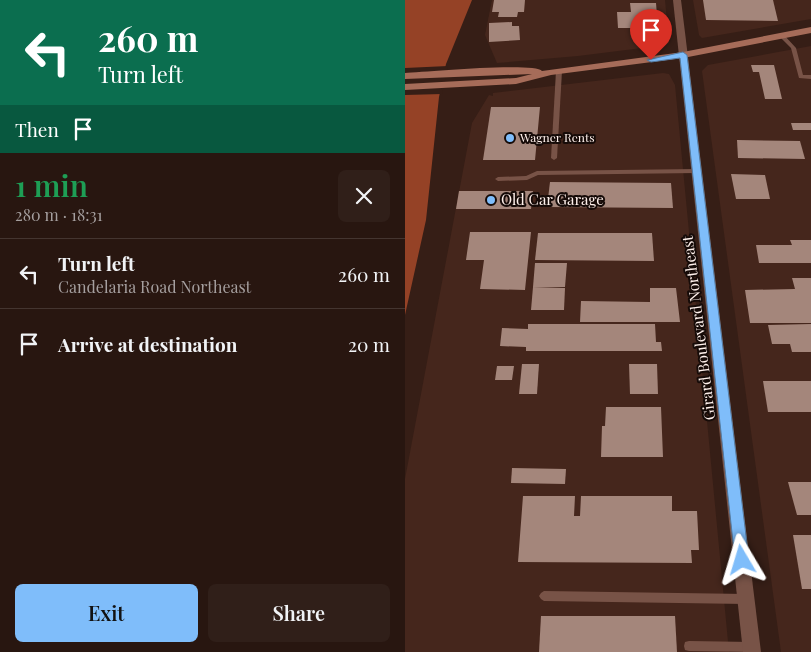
<!DOCTYPE html>
<html lang="en">
<head>
<meta charset="utf-8">
<style>
  :root { --surface:#281610; --page:#301f19; --text:#f1f3f6; --muted:#a59f9f; --line:#443530; --accent:#7fbdfa }
  body { margin:0; font-family:"Playfair Display",serif; background:var(--page); color:var(--text); height:100vh; display:flex; flex-direction:column; font-size:19px; white-space:nowrap }
  * { box-sizing:border-box; margin:0 }
  p { font-size:16px; color:var(--muted) }
  .icon { flex:none; width:28px; height:28px; fill:none; stroke:currentColor; stroke-width:2; stroke-linecap:round; stroke-linejoin:round }
  .map { position:relative; flex:1; overflow:hidden }
  .sheet { display:flex; flex-direction:column; background:var(--surface); width:405px }
  .sheet>* { flex:none }
  .banner { background:#0b6e4f; color:#fff; overflow:hidden }
  .pin { position:absolute; display:grid; place-items:center; width:42px; height:42px; color:#fff; margin:-51px -21px; border-radius:50% 50% 50% 0; rotate:-45deg; box-shadow:0 0 5px #0007 }
  .pin .icon { rotate:45deg }
  .me { position:absolute; width:55px; margin:-28px; rotate:353deg; stroke-linejoin:round; filter:drop-shadow(0 0 4px #0008) }
  .turn { display:flex; align-items:center; gap:18px; height:105px; padding:0 15px; font-size:22px }
  .turn .icon { width:65px; height:65px; stroke-width:2.5 }
  .turn b { display:block; font-size:35px; line-height:42px }
  .then { display:flex; align-items:center; height:48px; padding:0 15px; background:#0003; gap:10px; font-size:19px }
  .round { display:grid; place-items:center; flex:none; width:52px; height:52px; border-radius:8px; background:var(--page) }
  .summary { display:flex; align-items:center; justify-content:space-between; height:85px; padding:0 15px }
  h1 { font-size:30px; font-weight:600; line-height:38px; color:#1e9e55 }
  .primary-button { display:flex; gap:10px; margin-top:auto; padding:10px 15px }
  .primary-button a { flex:1; height:58px; border-radius:8px; background:var(--accent); color:#111; font-size:20px; font-weight:600; line-height:58px; text-align:center }
  .primary-button a+a { background:var(--page); color:var(--text) }
  ul { padding:0; list-style:none }
  li { display:flex; align-items:center; gap:15px; height:70px; padding:0 15px; border-top:1px solid var(--line) }
  li div { flex:1 }
  li b { display:block; font-size:19px }
  li em { font-style:normal }
  main { display:flex; flex:1; min-height:0 }
  .map>svg:first-child { display:block }
</style>
</head>
<body>
<main>
<section class="sheet">
<div class="banner">
<div class="turn"><svg class="icon" aria-label="left" viewBox="0 0 24 24"><path d="M17 20v-9H6M10 6l-5 5 5 5"/></svg><div><b>260 m</b>Turn left</div></div>
<div class="then">Then<svg class="icon" aria-label="arrive" viewBox="0 0 24 24"><path d="M6 21V4h12l-3 4 3 4H6"/></svg></div>
</div>
<div class="summary"><div><h1>1 min</h1><p>280 m · 18:31</p></div><a class="round"><svg class="icon" aria-label="close" viewBox="0 0 24 24"><path d="M6 6l12 12M18 6L6 18"/></svg></a></div>
<ul>
<li><svg class="icon" aria-label="left" viewBox="0 0 24 24"><path d="M17 20v-9H6M10 6l-5 5 5 5"/></svg><div><b>Turn left</b><p>Candelaria Road Northeast</p></div><em>260 m</em></li>
<li><svg class="icon" aria-label="arrive" viewBox="0 0 24 24"><path d="M6 21V4h12l-3 4 3 4H6"/></svg><div><b>Arrive at destination</b></div><em>20 m</em></li>
</ul>
<div class="primary-button"><a>Exit</a><a>Share</a></div>
</section>
<div class="map">
<svg width="406" height="652" viewBox="0 0 406 652">
  <rect width="100%" height="100%" fill="#361e16"/>
  <g fill="#45261c">
    <polygon points="87,0 260,0 264,43 261,45 173,56 92,63 80,35"/>
    <polygon points="288,0 406,0 406,19 297,38 294,35"/>
    <polygon points="406,46 406,652 376,652 297,71 303,65"/>
    <polygon points="258,73 264,74 270,85 324,652 0,652 0,479 67,123 84,95 88,96 88,93"/>
  </g>
  <polygon fill="#954226" points="0,0 67,0 41,64 34,97 21,220 0,315"/>
  <polygon fill="#361e16" points="43,66 37,94 0,95 0,68"/>
  <g fill="#a4867b">
    <polygon points="89,0 120,0 119,12 113,12 112,17 93,17 94,12 87,12"/>
    <polygon points="298,0 368,0 373,21 301,20"/>
    <polygon points="225,3 251,3 253,28 213,28 212,12 226,12"/>
    <polygon points="107,22 107,26 114,26 115,40 84,42 84,23"/>
    <polygon points="346,65 369,65 377,99 360,99 354,72 348,72"/>
    <polygon points="86,107 135,107 130,160 78,160"/>
    <polygon points="386,123 406,123 406,130 388,130"/>
    <polygon points="332,140 395,141 400,159 333,158"/>
    <polygon points="326,174 360,175 365,199 331,199"/>
    <polygon points="145,182 266,183 268,208 142,207"/>
    <polygon points="54,191 128,191 126,209 51,209"/>
    <polygon points="65,232 126,232 120,290 75,289 79,260 61,260"/>
    <polygon points="133,233 247,233 249,261 130,260"/>
    <polygon points="385,240 406,240 406,263 354,263 351,245 387,245"/>
    <polygon points="130,263 162,263 160,287 128,287"/>
    <polygon points="387,278 406,278 406,323 345,323 340,290 390,289"/>
    <polygon points="128,287 160,288 159,310 126,310"/>
    <polygon points="245,288 271,288 275,322 175,322 176,301 245,302"/>
    <polygon points="123,324 250,324 251,342 256,342 257,351 121,351 121,347 95,346 97,328 123,329"/>
    <polygon points="406,324 406,352 387,352 385,344 367,344 363,325"/>
    <polygon points="117,364 134,364 132,394 114,394"/>
    <polygon points="224,364 252,364 253,394 225,394"/>
    <polygon points="92,366 109,366 107,380 90,380"/>
    <polygon points="358,381 406,381 406,412 363,412"/>
    <polygon points="201,407 256,407 258,457 196,457 197,426 200,426"/>
    <polygon points="107,468 161,469 160,484 106,483"/>
    <polygon points="383,482 406,482 406,515 392,515"/>
    <polygon points="118,496 170,496 169,516 175,516 176,496 267,496 267,511 292,511 294,550 286,550 287,563 113,562"/>
    <polygon points="388,535 406,535 406,589 397,589"/>
    <polygon points="136,616 270,616 272,652 134,652"/>
  </g>
  <g fill="none" stroke-linecap="round" stroke-linejoin="round">
    <g fill="#785347" fill-rule="evenodd">
      <polygon points="375,35 379,35 391,48 398,75 406,75 406,79 394,78 386,48 375,37"/>
      <polygon points="154,69 157,71 152,158 149,160 146,158 151,71"/>
      <polygon points="292,169 295,171 292,173 133,175 122,180 93,181 90,179 93,177 121,176 132,171"/>
      <polygon points="139,591 341,594 344,596 346,599 344,602 341,604 139,601 136,599 134,596 136,593"/>
      <polygon points="284,641 347,642 351,643 352,647 351,651 347,652 284,651 280,650 279,646 280,642"/>
    </g>
    <polygon fill="#785347" fill-rule="evenodd" points="268,0 276,0 356,652 338,652"/>
    <path fill="#a66c59" fill-rule="evenodd" d="M406 27V33L278 58 146 75 111 84 0 90V84L111 78 127 74 0 79V73C19 72 130 62 137 71L278 52Z"/>
  </g>
  <polygon fill="#7fbdfa" stroke="#537ba2" points="278,52 282,55 344,560 342,565 337,567 332,565 330,560 275,58 246,62 242,60"/>
  <g fill="#7fbdfa" stroke="#160b08" stroke-width="2">
    <circle cx="105" cy="138" r="5"/>
    <circle cx="86" cy="200" r="5"/>
  </g>
  <g text-anchor="middle" stroke-width="4" stroke-linejoin="round" paint-order="stroke">
    <g font-size="12" fill="#fff1ec" stroke="#160b08" text-anchor="start">
      <text x="115" y="142">Wagner Rents</text>
    </g>
    <g font-size="15" fill="#fff1ec" stroke="#160b08" text-anchor="start">
      <text x="96" y="205">Old Car Garage</text>
    </g>
    <g font-size="15" fill="#fff1ec" stroke="#160b08">
      <text transform="translate(294 328) rotate(-97)" y="5">Girard Boulevard Northeast</text>
    </g>
  </g>
</svg>
<div class="pin" style="left:246px;top:60px;background:#d93025"><svg class="icon" aria-label="arrive" viewBox="0 0 24 24"><path d="M6 21V4h12l-3 4 3 4H6"/></svg></div>
<svg class="me" style="left:337px;top:560px" viewBox="-20 -20 40 40"><path d="M0-17L14 15 0 8-14 15z" fill="#7fbdfa" stroke="#fff" stroke-width="4"/></svg>
</div>
</main>
</body>
</html>
